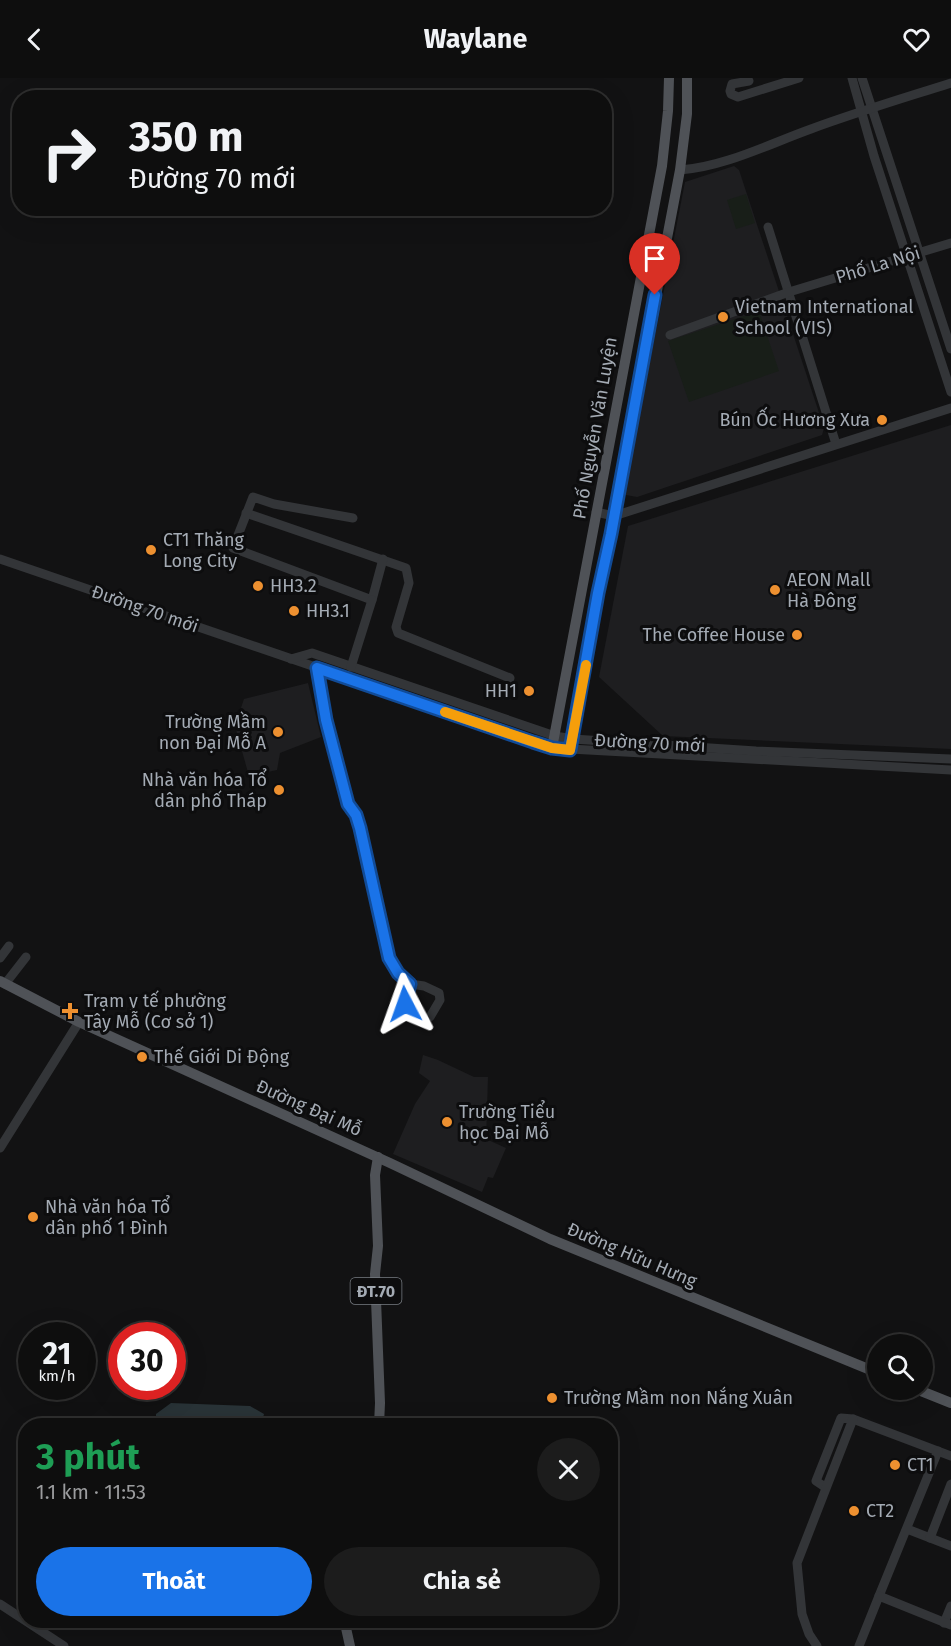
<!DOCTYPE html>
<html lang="vi">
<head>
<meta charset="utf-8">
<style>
  :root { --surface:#0e0e0e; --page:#1c1c1c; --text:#f1f3f6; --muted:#9b9c9e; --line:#2e2e2e; --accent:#1a73e8 }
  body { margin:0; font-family:"Fira Sans",sans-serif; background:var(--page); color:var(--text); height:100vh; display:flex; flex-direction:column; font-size:22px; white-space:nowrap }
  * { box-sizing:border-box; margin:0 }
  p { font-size:20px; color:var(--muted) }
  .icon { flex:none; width:33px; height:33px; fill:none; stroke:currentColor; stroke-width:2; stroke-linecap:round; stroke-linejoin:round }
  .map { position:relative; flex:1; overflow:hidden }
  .side { position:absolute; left:18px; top:1340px; width:600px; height:210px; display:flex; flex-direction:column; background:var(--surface); border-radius:24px; box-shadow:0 6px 24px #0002,0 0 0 2px var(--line) }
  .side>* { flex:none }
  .top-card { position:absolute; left:12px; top:12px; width:600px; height:126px; border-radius:24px; box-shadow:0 6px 24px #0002,0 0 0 2px var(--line); background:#0e0e0e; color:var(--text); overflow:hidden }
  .buttons { position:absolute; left:867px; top:1256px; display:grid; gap:12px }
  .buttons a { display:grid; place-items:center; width:66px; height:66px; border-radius:50%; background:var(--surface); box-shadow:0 6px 24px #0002,0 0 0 2px var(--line); font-size:30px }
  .speed { position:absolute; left:18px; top:1244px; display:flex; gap:12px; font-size:30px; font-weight:700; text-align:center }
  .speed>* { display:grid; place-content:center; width:78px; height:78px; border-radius:50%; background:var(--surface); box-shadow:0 6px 24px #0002,0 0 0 2px var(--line); line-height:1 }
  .speed small { font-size:15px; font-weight:400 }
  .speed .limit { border:9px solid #d22; background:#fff; color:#111 }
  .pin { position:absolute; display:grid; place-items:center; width:51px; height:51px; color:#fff; margin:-62px -26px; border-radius:50% 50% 50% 0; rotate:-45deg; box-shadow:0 0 6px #0007 }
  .pin .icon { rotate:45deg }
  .me { position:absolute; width:66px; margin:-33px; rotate:356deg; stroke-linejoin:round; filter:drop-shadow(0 0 4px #0008) }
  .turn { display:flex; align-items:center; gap:21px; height:126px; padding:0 18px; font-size:27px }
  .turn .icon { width:78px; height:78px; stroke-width:2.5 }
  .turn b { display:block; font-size:42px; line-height:51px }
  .round { display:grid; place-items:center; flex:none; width:63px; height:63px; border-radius:32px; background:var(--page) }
  .headline { display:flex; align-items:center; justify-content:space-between; height:102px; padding:0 18px }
  h1 { font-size:36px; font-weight:700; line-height:45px; color:#1e9e55 }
  .button { display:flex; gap:12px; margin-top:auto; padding:12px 18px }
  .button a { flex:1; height:69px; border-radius:36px; background:var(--accent); color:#fff; font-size:24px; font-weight:700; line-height:69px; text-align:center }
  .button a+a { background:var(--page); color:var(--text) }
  header { display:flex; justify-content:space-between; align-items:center; height:78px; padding:0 18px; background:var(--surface); font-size:27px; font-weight:700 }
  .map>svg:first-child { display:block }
</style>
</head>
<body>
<header><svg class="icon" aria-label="back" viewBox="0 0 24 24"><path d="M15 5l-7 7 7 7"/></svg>Waylane<svg class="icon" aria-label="heart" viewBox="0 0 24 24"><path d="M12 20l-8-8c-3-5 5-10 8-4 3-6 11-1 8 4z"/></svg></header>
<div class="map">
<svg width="951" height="1568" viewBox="0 0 951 1568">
  <rect width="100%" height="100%" fill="#121213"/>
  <g fill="#1e1e20">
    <polygon points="734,88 739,92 824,350 822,357 637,419 626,417 625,412 685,104"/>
    <polygon points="951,347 951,671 663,658 599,599 628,448"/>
    <polygon points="308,605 321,659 280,675 277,692 249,698 235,648 244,621"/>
    <polygon points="423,977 438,982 474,999 488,999 486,1061 506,1070 493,1100 488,1099 482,1114 393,1076 415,1026 430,1003 419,995"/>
  </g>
  <g fill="#181e18">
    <polygon points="746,116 755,145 736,151 727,122"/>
    <polygon points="759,233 779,293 689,324 668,263"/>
  </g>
  <polygon fill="#293337" points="171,1325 250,1328 264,1336 261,1347 156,1347 156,1336"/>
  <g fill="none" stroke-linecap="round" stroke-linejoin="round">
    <g stroke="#333538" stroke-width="9">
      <polyline points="852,0 874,78 951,314"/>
      <polyline points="862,0 951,271"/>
      <polyline points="749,3 732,6 730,13 731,16 738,19 799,0"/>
      <path d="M680 92C724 89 769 66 811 51 857 34 904 20 951 5"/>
      <polyline points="768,149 836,366"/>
      <polyline points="670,257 789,214 951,165"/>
      <polyline points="596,434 614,438 951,330"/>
      <polyline points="246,435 406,490 409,505 396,549 398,555 510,600"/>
      <polyline points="353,440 274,426 253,419 233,470 372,522 383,481"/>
      <polyline points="0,481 552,670 951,692"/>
      <polyline points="291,581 312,575 555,658 573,661 756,673 951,681"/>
      <polyline points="317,589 325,642 348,726 356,737 360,750 389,880 398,895 410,906 405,926"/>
      <polyline points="351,589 372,522"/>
      <polyline points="0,880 9,868"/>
      <polyline points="5,906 26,879"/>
      <polyline points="410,906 424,908 439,915 440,922 430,939"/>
      <polyline points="0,1070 79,944"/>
      <polyline points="825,1409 816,1403 841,1340 853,1341 951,1378"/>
      <polyline points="907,1451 951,1468"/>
      <polyline points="930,1460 951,1406"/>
      <polyline points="879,1518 938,1373"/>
      <polyline points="0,1526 64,1568"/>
      <polyline points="944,1545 951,1528"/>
      <polyline points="817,1568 809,1556 802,1536 797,1485 853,1341"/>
      <polyline points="859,1568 879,1518 951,1547"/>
    </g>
    <g stroke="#4f5257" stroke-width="10">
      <polyline points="552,670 662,88 668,33 669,0"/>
      <polyline points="570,672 598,515 614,438 680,92 687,36 687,0"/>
      <polyline points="0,903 79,944 390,1085 550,1161 878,1295"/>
      <polyline points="378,1079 375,1097 378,1168 375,1196 380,1325 379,1347"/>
      <polyline points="916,1311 951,1325"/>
      <polyline points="346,1542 346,1550 350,1568"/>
    </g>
  </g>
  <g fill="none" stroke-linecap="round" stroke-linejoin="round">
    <g stroke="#114b97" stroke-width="15">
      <polyline id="route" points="405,926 410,906 398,895 389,880 360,750 356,737 348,726 326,642 317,590 533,664 552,670 570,672 598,515 611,456 655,217"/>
    </g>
    <use href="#route" stroke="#1a73e8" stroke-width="10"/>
    <polyline stroke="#f59e0b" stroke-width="10" points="445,634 552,670 570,672 586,587"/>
  </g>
  <g fill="#ed9030" stroke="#0d0d0e" stroke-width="2">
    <circle cx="723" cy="239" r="6"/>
    <circle cx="882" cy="342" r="6"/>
    <circle cx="151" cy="472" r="6"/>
    <circle cx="258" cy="508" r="6"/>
    <circle cx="775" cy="512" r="6"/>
    <circle cx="294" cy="533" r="6"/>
    <circle cx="797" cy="557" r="6"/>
    <circle cx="529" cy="613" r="6"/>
    <circle cx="278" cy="654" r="6"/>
    <circle cx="279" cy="712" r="6"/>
    <path d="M67 924h6v6h6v6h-6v6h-6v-6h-6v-6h6z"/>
    <circle cx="142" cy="979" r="6"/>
    <circle cx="447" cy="1044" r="6"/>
    <circle cx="33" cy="1139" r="6"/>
    <circle cx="552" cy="1320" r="6"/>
    <circle cx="895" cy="1387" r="6"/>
    <circle cx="854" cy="1433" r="6"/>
  </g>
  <g text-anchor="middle" stroke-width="6" stroke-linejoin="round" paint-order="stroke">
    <rect fill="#0d0d0e" stroke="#777c82" stroke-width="1.5" x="350.5" y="1200" width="51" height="26" rx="4.5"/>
    <g font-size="16" font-weight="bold" fill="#a4abb4">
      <text x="376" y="1219">ĐT.70</text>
    </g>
    <g font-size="18" fill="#a4abb4" stroke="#0d0d0e">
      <text transform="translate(878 187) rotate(-17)" y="6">Phố La Nội</text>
      <text transform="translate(595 350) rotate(-80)" y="6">Phố Nguyễn Văn Luyện</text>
      <text transform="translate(145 531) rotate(19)" y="6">Đường 70 mới</text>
      <text transform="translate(650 665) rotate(3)" y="6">Đường 70 mới</text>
      <text transform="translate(309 1030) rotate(24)" y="6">Đường Đại Mỗ</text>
      <text transform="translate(632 1177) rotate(23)" y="6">Đường Hữu Hưng</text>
    </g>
    <g font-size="18" fill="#a4abb4" stroke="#0d0d0e" text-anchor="start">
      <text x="735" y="235">Vietnam International<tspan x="735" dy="21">School (VIS)</tspan></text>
      <text x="870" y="348" text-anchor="end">Bún Ốc Hương Xưa</text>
      <text x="163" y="468">CT1 Thăng<tspan x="163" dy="21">Long City</tspan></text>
      <text x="787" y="508">AEON Mall<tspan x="787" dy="21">Hà Đông</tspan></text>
      <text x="270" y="514">HH3.2</text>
      <text x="306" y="539">HH3.1</text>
      <text x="785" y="563" text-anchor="end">The Coffee House</text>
      <text x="517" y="619" text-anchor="end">HH1</text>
      <text x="266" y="650" text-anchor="end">Trường Mầm<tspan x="266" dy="21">non Đại Mỗ A</tspan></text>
      <text x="267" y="708" text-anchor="end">Nhà văn hóa Tổ<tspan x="267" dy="21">dân phố Tháp</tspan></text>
      <text x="84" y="929">Trạm y tế phường<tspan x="84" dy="21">Tây Mỗ (Cơ sở 1)</tspan></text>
      <text x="154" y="985">Thế Giới Di Động</text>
      <text x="459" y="1040">Trường Tiểu<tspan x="459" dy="21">học Đại Mỗ</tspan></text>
      <text x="45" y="1135">Nhà văn hóa Tổ<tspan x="45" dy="21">dân phố 1 Đình</tspan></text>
      <text x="564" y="1326">Trường Mầm non Nắng Xuân</text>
      <text x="907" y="1393">CT1</text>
      <text x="866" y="1439">CT2</text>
    </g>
  </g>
</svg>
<div class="buttons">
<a><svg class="icon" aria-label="search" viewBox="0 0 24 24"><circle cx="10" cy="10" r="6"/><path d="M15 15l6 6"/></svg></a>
</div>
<div class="speed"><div>21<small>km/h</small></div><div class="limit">30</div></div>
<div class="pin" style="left:655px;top:217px;background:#d93025"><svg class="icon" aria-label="arrive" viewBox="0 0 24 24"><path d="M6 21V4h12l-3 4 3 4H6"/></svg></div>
<svg class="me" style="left:405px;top:926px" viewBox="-20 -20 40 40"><path d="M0-17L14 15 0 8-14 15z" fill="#1a73e8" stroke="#fff" stroke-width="4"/></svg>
<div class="top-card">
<div class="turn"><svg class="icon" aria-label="right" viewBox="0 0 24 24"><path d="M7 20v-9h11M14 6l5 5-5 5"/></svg><div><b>350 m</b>Đường 70 mới</div></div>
</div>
<section class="side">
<div class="headline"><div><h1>3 phút</h1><p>1.1 km · 11:53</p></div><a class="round"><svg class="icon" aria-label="close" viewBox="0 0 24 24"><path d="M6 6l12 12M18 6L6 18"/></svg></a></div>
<div class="button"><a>Thoát</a><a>Chia sẻ</a></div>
</section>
</div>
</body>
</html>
